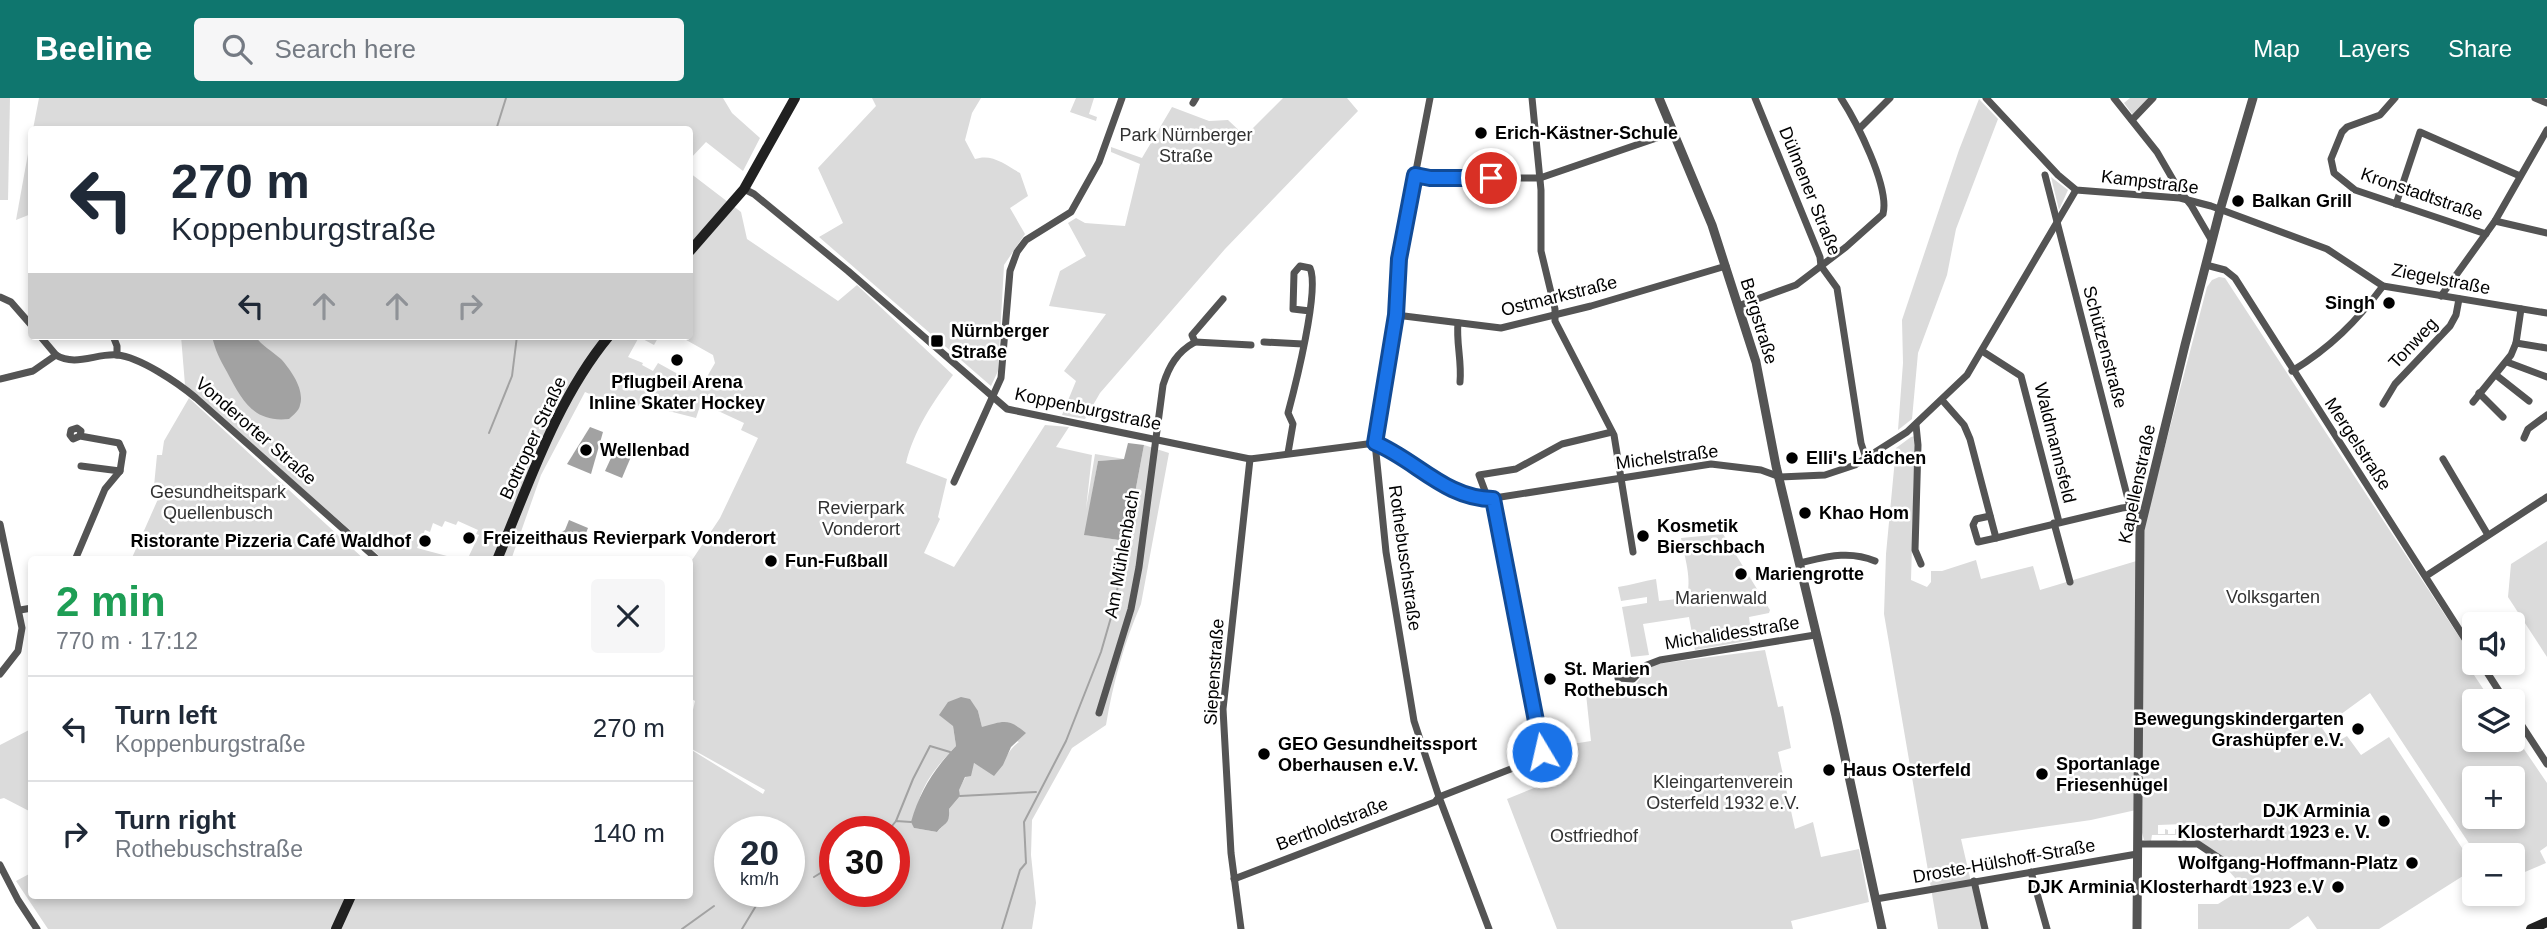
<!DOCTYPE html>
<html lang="en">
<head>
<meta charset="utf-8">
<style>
  :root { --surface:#fff; --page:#f6f6f7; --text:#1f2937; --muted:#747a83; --line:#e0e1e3; --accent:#0f766e }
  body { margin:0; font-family:Helvetica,sans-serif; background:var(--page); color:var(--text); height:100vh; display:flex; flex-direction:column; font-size:26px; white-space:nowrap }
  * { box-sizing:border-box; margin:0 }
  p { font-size:23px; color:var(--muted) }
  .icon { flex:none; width:38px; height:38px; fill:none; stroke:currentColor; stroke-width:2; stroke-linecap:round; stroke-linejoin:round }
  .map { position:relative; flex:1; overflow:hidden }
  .details { position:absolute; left:28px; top:458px; width:665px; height:343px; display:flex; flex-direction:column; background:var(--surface); border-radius:7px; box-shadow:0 4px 10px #0003 }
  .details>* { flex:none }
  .banner { position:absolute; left:28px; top:28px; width:665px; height:214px; border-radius:7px; box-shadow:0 4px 10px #0003; background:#fff; color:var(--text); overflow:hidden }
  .fabs { position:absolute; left:2462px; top:514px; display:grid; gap:14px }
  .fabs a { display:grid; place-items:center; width:63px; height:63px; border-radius:7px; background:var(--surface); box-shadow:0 4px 10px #0003; font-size:35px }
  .speed { position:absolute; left:714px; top:718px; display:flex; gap:14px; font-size:35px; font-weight:700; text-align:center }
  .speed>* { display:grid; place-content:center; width:91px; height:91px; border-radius:50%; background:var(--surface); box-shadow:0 4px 10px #0003; line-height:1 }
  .speed small { font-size:18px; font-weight:400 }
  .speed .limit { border:10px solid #d22; background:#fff; color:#111 }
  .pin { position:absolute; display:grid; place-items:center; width:60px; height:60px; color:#fff; margin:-30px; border:4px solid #fff; border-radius:50%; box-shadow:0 2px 7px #0007 }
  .me { position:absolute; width:77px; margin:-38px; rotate:351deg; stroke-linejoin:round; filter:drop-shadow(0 0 5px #0008) }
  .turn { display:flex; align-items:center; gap:24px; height:147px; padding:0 28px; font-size:32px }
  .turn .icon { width:91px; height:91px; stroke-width:2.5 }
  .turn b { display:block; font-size:49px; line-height:60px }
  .lanes { display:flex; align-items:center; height:66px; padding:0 28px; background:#0003; justify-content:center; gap:35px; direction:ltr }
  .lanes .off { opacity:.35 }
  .round { display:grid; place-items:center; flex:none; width:74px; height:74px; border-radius:7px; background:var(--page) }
  .summary { display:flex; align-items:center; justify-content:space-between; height:119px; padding:0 28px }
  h1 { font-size:42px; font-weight:700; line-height:52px; color:#1e9e55 }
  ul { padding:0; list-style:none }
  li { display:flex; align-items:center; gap:21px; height:105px; padding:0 28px; border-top:2px solid var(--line) }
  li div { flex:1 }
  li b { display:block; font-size:26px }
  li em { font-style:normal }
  header { display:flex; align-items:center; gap:42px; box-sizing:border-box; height:98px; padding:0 35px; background:var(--accent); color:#fff }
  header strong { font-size:33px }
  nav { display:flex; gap:38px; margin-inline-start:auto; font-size:24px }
  .search { width:490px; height:63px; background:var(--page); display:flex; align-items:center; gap:18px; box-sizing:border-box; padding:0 24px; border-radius:7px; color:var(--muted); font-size:26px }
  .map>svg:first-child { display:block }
</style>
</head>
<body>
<header>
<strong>Beeline</strong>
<div class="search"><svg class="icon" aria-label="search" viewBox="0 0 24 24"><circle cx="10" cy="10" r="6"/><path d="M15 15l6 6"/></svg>Search here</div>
<nav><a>Map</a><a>Layers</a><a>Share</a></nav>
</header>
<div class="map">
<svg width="2547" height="831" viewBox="0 0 2547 831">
  <rect width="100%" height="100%" fill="#fff"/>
  <g fill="#dbdbdb" fill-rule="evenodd">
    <polygon points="0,0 10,0 8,102 0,102"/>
    <polygon points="39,0 723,0 732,15 760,40 743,73 706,44 690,61 690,32 33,31"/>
    <path d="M872 0H981L972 15 965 42 975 61C992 55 1006 67 1020 75L1028 98 1010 110 1025 136 1004 167 998 273 991 288 819 139 843 125 818 70 876 8Z"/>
    <polygon points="1076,0 1094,0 1089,16 1097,19 1096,23 1070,14"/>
    <polygon points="1283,0 1347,0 1358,13 1225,151 1100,295 1085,321 1062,317 1076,283 1064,273 1106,216 1049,208 1060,173 1086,158 1068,125 1076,120 1085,125 1125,128 1140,66 1111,54 1111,49 1142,60 1172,9 1209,23 1228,22 1245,38"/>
    <polygon points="2130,0 2153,0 2136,21 2124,5"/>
    <polygon points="1979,1 1998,21 1956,131 1947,177 1918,255 1912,321 1898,332 1903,265 1902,222 1959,52"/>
    <polygon points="31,39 31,116 16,122"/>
    <path d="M690 75 741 114 747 141 838 203 857 187 953 277C933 304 914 332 906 365L947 381 938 419 940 421 924 455 954 469 1045 327 1069 329 1056 349 1092 357 1086 411 1095 356 1124 361 1098 363 1085 437 1126 443 1144 347 1169 355 1141 506C1124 545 1113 585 1106 627L1072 650 1032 722 1031 757 1036 805 1032 831H48L16 783 31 775 32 798H690V651L763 696 765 692 690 650V644L692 643 690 625 695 603 690 600V465L720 420 758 340 741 332 744 325 701 305 696 320 645 307 620 309 585 294 541 377 511 462H467L479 437 476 436 478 432 458 423 456 427 445 423 442 429 433 425 430 434 425 432 417 450 462 462H417L411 459 408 462H384L185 287 181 238H659L654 247 639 239 628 259 643 265 642 267 653 273 658 265 696 286 704 284 715 265 713 257 679 238H690ZM978 613 982 629 1019 644C1008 651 1003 667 994 677L974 665 958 692 960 698 949 711C950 724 944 726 937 734L914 730C916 694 931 674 956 648L953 628ZM730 733H789V793H730ZM835 733H894V793H835Z"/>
    <polygon points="2051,79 2068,92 2059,112"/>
    <path d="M2219 179 2225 180 2473 560 2466 565 2492 604H2474V642H2513V635L2547 685V748L2540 753 2546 765 2513 779V758H2474V771L2379 831H2317L2308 818 2289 831H2198V806H2218L2244 790 2219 762 2195 748V736H2187L2184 726 2158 727V736H2165V731L2168 732V736H2175V731H2179V736L2182 737H2152L2151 743 2144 742 2136 712 2091 722 1961 741 1982 831H1938L1884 516 1886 456 1896 350 1911 339 1915 338 1911 482 1927 489 1931 484V473H1942L1976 462 1981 481 2033 468 2040 492 2143 461 2144 428 2207 189 2212 182ZM2370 595 2472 750 2466 756 2389 639 2361 657 2347 638 2333 646 2322 630ZM2474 681H2513V719H2474Z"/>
    <polygon points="189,300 365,462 131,462 162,392 154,388 157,357 162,357 164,343"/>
    <path d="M1723 436 1770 512 1769 515 1749 519 1752 542 1695 552 1689 519 1643 526 1649 557 1631 559 1622 509 1647 505V499L1621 503 1618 489C1631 487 1644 483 1656 481L1659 503 1686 500C1693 483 1684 457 1681 440Z"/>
    <polygon points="2547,443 2547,559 2508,499 2511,466"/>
    <polygon points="1765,552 1778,609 1783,608 1791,650 1778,654 1795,731 1813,724 1821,759 1859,751 1869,804 1791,823 1793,831 1557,831 1507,701 1556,681 1547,650 1591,643 1586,596 1636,586 1645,573 1656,566"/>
    <polygon points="31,631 31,714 4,700 0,701 0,647"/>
  </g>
  <g fill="#a2a2a2">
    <path d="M212 238H255C262 248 272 253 281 261 291 272 305 292 300 307 299 313 293 317 289 321 253 325 242 302 227 274 220 262 215 252 212 238Z"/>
    <polygon points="590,329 603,334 591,376 567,366"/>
    <polygon points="1128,345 1144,347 1126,443 1084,437 1098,363 1124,361"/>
    <polygon points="617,347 633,354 622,380 605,373"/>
    <polygon points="569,422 588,430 582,445 560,435 565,432"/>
    <path d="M961 599 970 601 978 613 982 629C1004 623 1008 620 1026 635L1011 649 1003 667 994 678 974 665 971 678 965 679 959 692 960 698 949 711C950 727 945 724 937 734L914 730 911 724C920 693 934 671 956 648L953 628 939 617 948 604Z"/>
  </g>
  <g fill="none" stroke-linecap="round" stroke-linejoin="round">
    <g stroke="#a2a2a2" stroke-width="2">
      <polyline points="496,32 506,0"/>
      <polyline points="489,335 512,278 517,238"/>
      <polyline points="960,698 1036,694"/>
      <polyline points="896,723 913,681 930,648 950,654"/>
      <polyline points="888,733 896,723 911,724"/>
      <polyline points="814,779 835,766"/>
      <polyline points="682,831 714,808"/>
      <polyline points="742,831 765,793"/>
      <polyline points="1002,831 1020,772 1026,765 1024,724 1066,643 1101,554 1116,502 1123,443"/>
    </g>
    <g stroke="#545454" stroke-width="7">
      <polyline points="1430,0 1399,161 1396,217 1375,345 1386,454 1414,623 1439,699 1489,831"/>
      <polyline points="1532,0 1541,92 1541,153 1555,211 1555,223 1614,337 1633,454"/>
      <polyline points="1755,0 1820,159 1821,168 1837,190 1861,345 1866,360"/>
      <polyline points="1986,0 2058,77 2076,92 2180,100 2211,108 2327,151 2383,188 2547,215"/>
      <polyline points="2114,0 2157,54 2179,92 2191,107 2212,143"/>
      <polyline points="2395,0 2380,17 2347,29 2342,34 2331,61 2334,75 2355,92 2486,136"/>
      <polyline points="2535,0 2547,5"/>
      <polyline points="1193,5 1196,0"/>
      <polyline points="2132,22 2153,0"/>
      <polyline points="1859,31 1890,0"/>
      <polyline points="1415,77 1430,80 1540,80 1674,34"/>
      <polyline points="2045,77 2130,409"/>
      <polyline points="744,91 754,96 848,173 1007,311 1250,361 1375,345 1397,356 1454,393 1470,400 1488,401 1711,366 1761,372 1780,379 1825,377 1855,367 1907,334 1967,277 2076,92"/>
      <polyline points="2396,106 2420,34 2520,78"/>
      <polyline points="2495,123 2547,135"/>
      <polyline points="2206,167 2225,172 2235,180 2474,555"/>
      <polyline points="2441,198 2495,123 2547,32"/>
      <polyline points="0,199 11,204 32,228"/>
      <path d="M1738 208 1796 187 1846 149 1883 116C1890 89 1856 23 1841 0"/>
      <polyline points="1396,217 1501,230 1591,208 1726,168"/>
      <path d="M1458 225C1456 245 1462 263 1460 284"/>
      <polyline points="40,238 56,257"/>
      <polyline points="113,238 117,248 117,257"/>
      <polyline points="1195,244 1251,247"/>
      <polyline points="1264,244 1303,246"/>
      <polyline points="2516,245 2547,250"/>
      <polyline points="1982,253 2021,278 2059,424"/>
      <polyline points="2507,264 2547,279"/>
      <path d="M2292 273C2330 250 2357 223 2383 188"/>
      <polyline points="2496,277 2529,303"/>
      <path d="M0 281 33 273 56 257C75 269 97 255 117 257 140 259 178 285 196 300L378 462"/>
      <polyline points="2479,295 2503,319"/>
      <polyline points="1942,302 1964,327 1970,341 1996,440 2122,410 2130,409 2144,414"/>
      <polyline points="2473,304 2511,257 2516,245 2521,211"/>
      <polyline points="2383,306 2395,286 2450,228 2456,217 2459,201"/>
      <polyline points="1916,327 1918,347 1915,452 1921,466"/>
      <polyline points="2524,340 2528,331 2547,317"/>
      <path d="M1288 355 1293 326 1288 315C1295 289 1320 191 1310 170L1300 168 1294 175 1293 211 1310 213"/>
      <polyline points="2443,361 2488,437"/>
      <polyline points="81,368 120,373"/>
      <polyline points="954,384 1001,280 1010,173 1017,154 1026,142 1071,114 1099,64 1122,0"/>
      <polyline points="1488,401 1479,377 1516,371 1562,346 1612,334"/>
      <polyline points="1990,418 1976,421 1973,427 1978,444 1996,440"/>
      <polyline points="2054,425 2070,484"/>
      <polyline points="0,426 22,530 18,553 0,576"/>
      <polyline points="75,462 105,391 120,373 123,354 119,345 80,338 73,341 70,337 71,332 77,330 81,333 80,338"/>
      <path d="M1799 465C1826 459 1849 452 1875 463"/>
      <polyline points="2426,478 2547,399"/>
      <polyline points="20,512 32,510"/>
      <polyline points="2481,565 2506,604"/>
      <polyline points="1618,580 1633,581 1647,567 1660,562 1815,537"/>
      <polyline points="2513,614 2547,666"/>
      <path d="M1099 615 1131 511 1139 469 1163 287C1169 268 1177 254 1195 244L1192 237 1223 201"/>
      <polyline points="2138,746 2198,746 2231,768"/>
      <polyline points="0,767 18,802 37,831"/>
      <polyline points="2031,774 2047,831"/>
      <polyline points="1234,781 1435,704 1439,699 1534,662 1541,657 1542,647 1493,401"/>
      <polyline points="1974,783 1985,831"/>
      <polyline points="1876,801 2137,756"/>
      <polyline points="1241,831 1231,755 1223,611 1250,361"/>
    </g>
    <g stroke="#545454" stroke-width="9">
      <polyline points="1659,0 1712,127 1756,264 1776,368 1836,618 1882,831"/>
      <polyline points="2137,831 2140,432 2185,247 2220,112 2253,0"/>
    </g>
    <g stroke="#212121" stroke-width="10">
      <polyline points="690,153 744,91 795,0"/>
      <path d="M497 462C529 386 556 302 609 238"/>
      <polyline points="336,831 351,798"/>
      <polyline points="2531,831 2547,824"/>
    </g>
  </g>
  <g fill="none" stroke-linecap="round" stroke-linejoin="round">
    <g stroke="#114b97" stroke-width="18">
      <path id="route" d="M1491 80H1430L1415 77 1399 161 1396 217 1375 345C1416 362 1446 401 1493 401L1542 654"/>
    </g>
    <use href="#route" stroke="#1a73e8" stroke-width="12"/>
  </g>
  <g fill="#000" stroke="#fff" stroke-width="2.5">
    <circle cx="1481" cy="35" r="7"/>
    <circle cx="2238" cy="103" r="7"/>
    <circle cx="2389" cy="205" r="7"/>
    <rect x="930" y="236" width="14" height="14" rx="3.5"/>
    <circle cx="677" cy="262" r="7"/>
    <circle cx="586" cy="352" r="7"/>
    <circle cx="1792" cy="360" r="7"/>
    <circle cx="1805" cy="415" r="7"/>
    <circle cx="1643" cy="438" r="7"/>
    <circle cx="469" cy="440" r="7"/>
    <circle cx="425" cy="443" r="7"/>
    <circle cx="771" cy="463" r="7"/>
    <circle cx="1741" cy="476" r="7"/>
    <circle cx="1550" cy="581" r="7"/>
    <circle cx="2358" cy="631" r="7"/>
    <circle cx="1264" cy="656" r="7"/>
    <circle cx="1829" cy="672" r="7"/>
    <circle cx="2042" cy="676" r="7"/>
    <circle cx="2384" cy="723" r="7"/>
    <circle cx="2412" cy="765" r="7"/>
    <circle cx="2338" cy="789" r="7"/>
  </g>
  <g text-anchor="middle" stroke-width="5" stroke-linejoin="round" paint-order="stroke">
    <g font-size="18" font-weight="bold" fill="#000" stroke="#fff" text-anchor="start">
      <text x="1495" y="41">Erich-Kästner-Schule</text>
      <text x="2252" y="109">Balkan Grill</text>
      <text x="2375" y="211" text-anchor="end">Singh</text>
      <text x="951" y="239">Nürnberger<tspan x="951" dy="21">Straße</tspan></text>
      <text x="677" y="290" text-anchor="middle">Pflugbeil Arena<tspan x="677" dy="21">Inline Skater Hockey</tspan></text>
      <text x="600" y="358">Wellenbad</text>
      <text x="1806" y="366">Elli's Lädchen</text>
      <text x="1819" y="421">Khao Hom</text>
      <text x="1657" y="434">Kosmetik<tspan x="1657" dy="21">Bierschbach</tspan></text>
      <text x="483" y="446">Freizeithaus Revierpark Vonderort</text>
      <text x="411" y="449" text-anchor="end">Ristorante Pizzeria Café Waldhof</text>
      <text x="785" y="469">Fun-Fußball</text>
      <text x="1755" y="482">Mariengrotte</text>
      <text x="1564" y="577">St. Marien<tspan x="1564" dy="21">Rothebusch</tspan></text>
      <text x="2344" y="627" text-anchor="end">Bewegungskindergarten<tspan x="2344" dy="21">Grashüpfer e.V.</tspan></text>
      <text x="1278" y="652">GEO Gesundheitssport<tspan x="1278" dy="21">Oberhausen e.V.</tspan></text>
      <text x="2056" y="672">Sportanlage<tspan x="2056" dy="21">Friesenhügel</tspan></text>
      <text x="1843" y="678">Haus Osterfeld</text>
      <text x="2370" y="719" text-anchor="end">DJK Arminia<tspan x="2370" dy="21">Klosterhardt 1923 e. V.</tspan></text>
      <text x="2398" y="771" text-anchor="end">Wolfgang-Hoffmann-Platz</text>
      <text x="2324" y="795" text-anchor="end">DJK Arminia Klosterhardt 1923 e.V</text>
    </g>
    <g font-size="18" fill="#323232" stroke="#fff">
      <text x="1186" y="43">Park Nürnberger<tspan x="1186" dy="21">Straße</tspan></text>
      <text x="218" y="400">Gesundheitspark<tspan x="218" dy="21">Quellenbusch</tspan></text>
      <text x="861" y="416">Revierpark<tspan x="861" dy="21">Vonderort</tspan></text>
      <text x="2273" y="505">Volksgarten</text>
      <text x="1721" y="506">Marienwald</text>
      <text x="1723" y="690">Kleingartenverein<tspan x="1723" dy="21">Osterfeld 1932 e.V.</tspan></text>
      <text x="1594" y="744">Ostfriedhof</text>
    </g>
    <g font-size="18" fill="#000" stroke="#fff">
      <text transform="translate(2150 84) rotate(7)" y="6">Kampstraße</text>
      <text transform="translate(1810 93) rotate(68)" y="6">Dülmener Straße</text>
      <text transform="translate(2422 96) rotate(19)" y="6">Kronstadtstraße</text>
      <text transform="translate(2441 181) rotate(11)" y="6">Ziegelstraße</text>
      <text transform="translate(1559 198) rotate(-14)" y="6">Ostmarkstraße</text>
      <text transform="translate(1759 223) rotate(73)" y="6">Bergstraße</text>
      <text transform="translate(2413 245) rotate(-47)" y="6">Tonweg</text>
      <text transform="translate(2105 249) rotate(75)" y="6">Schützenstraße</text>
      <text transform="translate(1088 311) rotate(12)" y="6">Koppenburgstraße</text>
      <text transform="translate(256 333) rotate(41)" y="6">Vonderorter Straße</text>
      <text transform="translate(533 340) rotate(-65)" y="6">Bottroper Straße</text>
      <text transform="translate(2055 345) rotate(76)" y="6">Waldmannsfeld</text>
      <text transform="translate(2358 346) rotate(57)" y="6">Mergelstraße</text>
      <text transform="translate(1667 359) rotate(-7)" y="6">Michelstraße</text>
      <text transform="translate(2137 386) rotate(-78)" y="6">Kapellenstraße</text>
      <text transform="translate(1122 456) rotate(-80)" y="6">Am Mühlenbach</text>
      <text transform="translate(1405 460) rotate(82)" y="6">Rothebuschstraße</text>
      <text transform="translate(1732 535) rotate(-9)" y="6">Michalidesstraße</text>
      <text transform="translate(1214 574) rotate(-86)" y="6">Siepenstraße</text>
      <text transform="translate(1332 726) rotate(-21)" y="6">Bertholdstraße</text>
      <text transform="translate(2004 763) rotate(-10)" y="6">Droste-Hülshoff-Straße</text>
    </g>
  </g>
</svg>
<div class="fabs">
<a><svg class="icon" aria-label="sound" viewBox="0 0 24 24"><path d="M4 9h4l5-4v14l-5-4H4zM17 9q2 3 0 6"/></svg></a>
<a><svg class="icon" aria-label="layers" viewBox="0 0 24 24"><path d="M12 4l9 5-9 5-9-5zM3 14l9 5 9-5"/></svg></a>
<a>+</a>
<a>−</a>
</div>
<div class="speed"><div>20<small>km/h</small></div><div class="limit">30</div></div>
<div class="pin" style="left:1491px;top:80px;background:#d93025"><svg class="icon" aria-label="arrive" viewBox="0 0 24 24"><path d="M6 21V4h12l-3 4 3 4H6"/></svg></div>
<svg class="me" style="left:1542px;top:654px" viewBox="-20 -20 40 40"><circle r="17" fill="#1a73e8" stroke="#fff" stroke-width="3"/><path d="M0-11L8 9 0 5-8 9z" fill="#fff"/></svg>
<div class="banner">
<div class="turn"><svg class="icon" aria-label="left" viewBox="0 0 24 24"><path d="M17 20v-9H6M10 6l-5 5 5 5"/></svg><div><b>270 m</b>Koppenburgstraße</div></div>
<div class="lanes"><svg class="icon" aria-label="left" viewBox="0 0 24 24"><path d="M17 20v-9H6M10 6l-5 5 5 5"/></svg><svg class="icon off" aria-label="ahead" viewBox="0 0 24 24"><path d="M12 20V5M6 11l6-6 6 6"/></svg><svg class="icon off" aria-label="ahead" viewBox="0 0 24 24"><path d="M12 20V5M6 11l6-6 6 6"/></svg><svg class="icon off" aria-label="right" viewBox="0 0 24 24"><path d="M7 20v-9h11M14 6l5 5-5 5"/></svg></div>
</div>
<section class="details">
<div class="summary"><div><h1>2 min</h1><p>770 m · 17:12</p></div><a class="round"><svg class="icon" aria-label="close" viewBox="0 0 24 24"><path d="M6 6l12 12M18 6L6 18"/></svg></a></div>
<ul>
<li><svg class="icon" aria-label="left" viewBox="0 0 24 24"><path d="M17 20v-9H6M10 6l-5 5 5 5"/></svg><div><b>Turn left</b><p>Koppenburgstraße</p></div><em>270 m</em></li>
<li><svg class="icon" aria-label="right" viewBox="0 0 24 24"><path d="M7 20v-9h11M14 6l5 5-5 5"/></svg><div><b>Turn right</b><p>Rothebuschstraße</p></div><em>140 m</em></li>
</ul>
</section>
</div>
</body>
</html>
